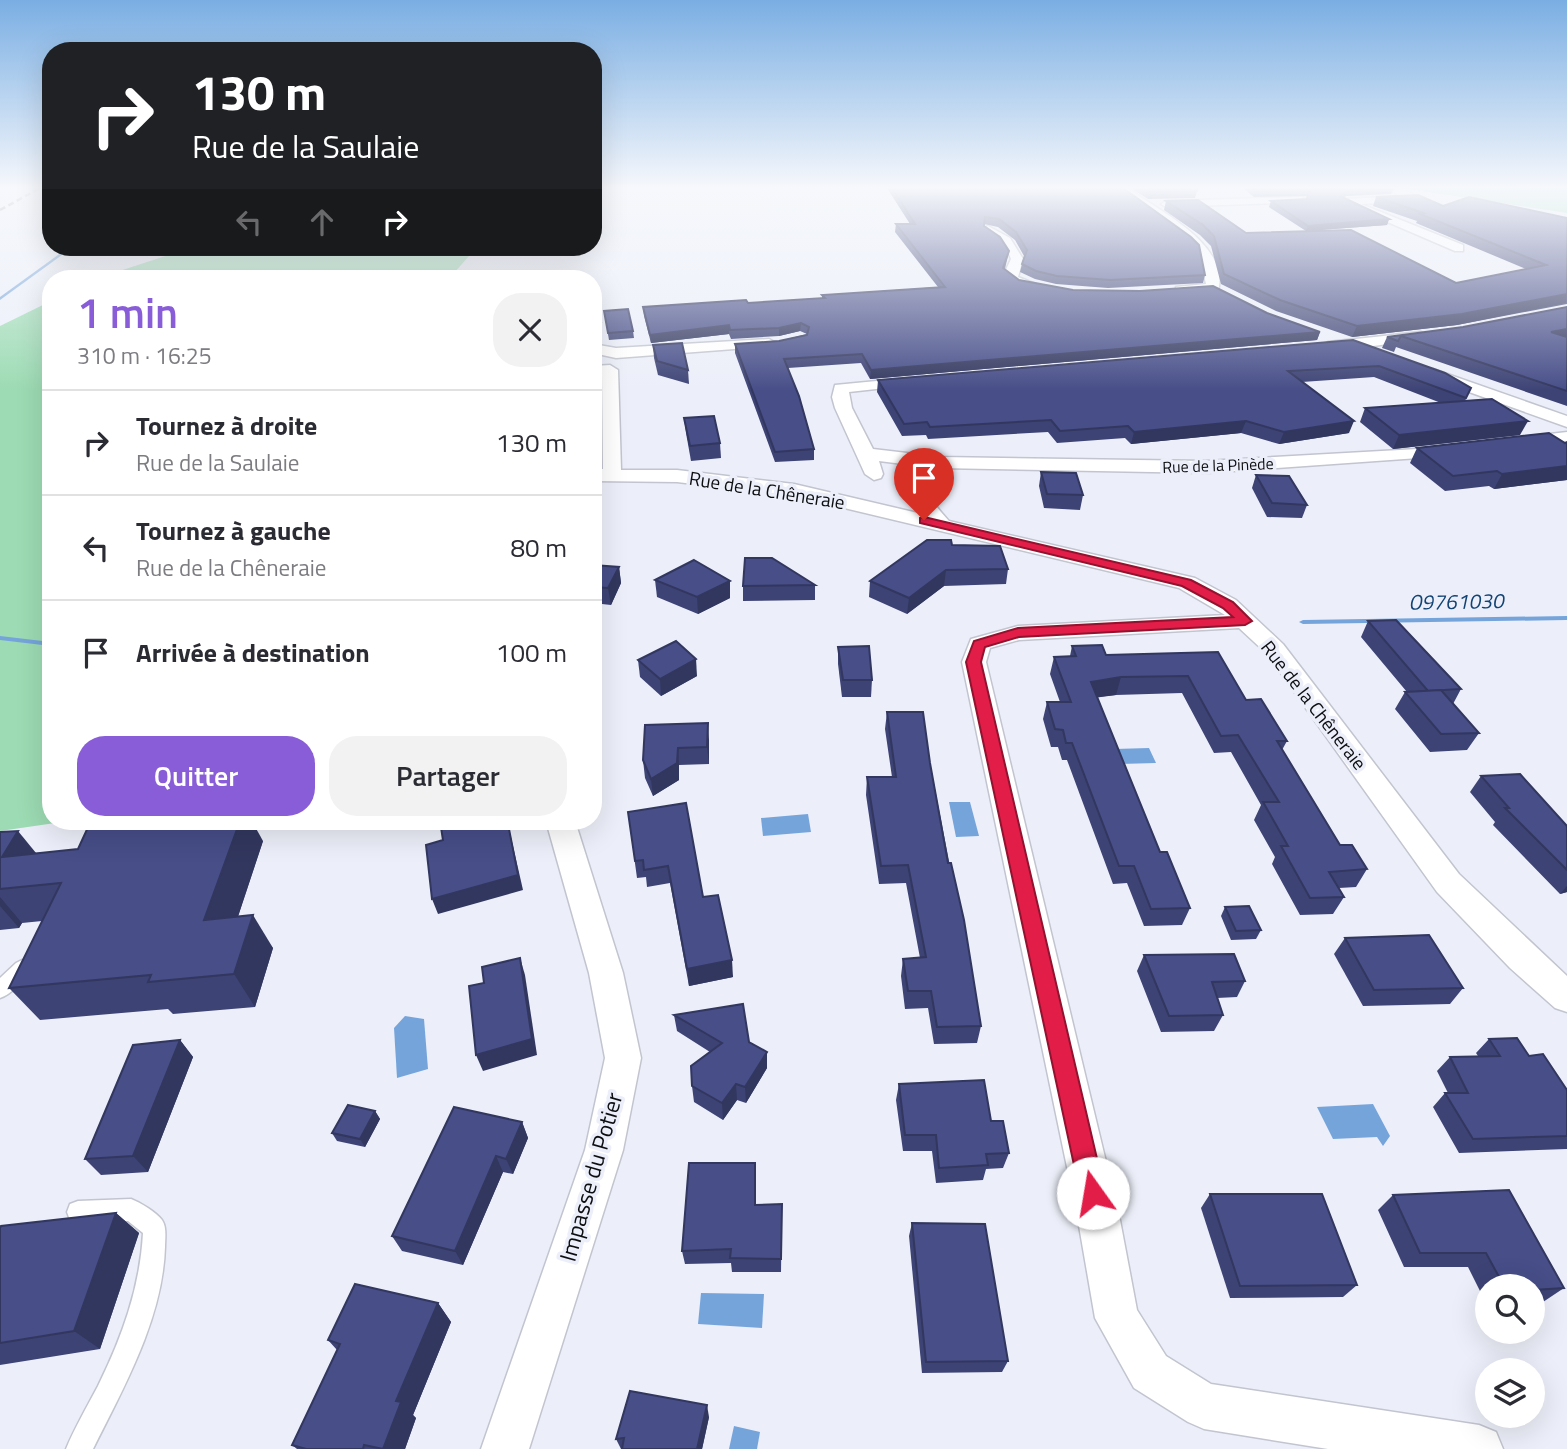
<!DOCTYPE html>
<html lang="fr">
<head>
<meta charset="utf-8">
<style>
  :root { --surface:#fff; --page:#f2f2f3; --text:#2b2b33; --muted:#7c7c81; --line:#e1e1e2; --accent:#885dd7 }
  body { margin:0; font-family:"Titillium Web",sans-serif; background:var(--page); color:var(--text); height:100vh; display:flex; flex-direction:column; font-size:26px; white-space:nowrap }
  * { box-sizing:border-box; margin:0 }
  p { font-size:23px; color:var(--muted) }
  .icon { flex:none; width:38px; height:38px; fill:none; stroke:currentColor; stroke-width:2; stroke-linecap:round; stroke-linejoin:round }
  .map { position:relative; flex:1; overflow:hidden }
  .details { position:absolute; left:42px; top:270px; width:560px; height:560px; display:flex; flex-direction:column; background:var(--surface); border-radius:28px; box-shadow:0 7px 28px #0002 }
  .details>* { flex:none }
  .hud { position:absolute; left:42px; top:42px; width:560px; height:214px; border-radius:28px; box-shadow:0 7px 28px #0002; background:#202124; color:#fff; overflow:hidden }
  .controls { position:absolute; left:1475px; top:1274px; display:grid; gap:14px }
  .controls a { display:grid; place-items:center; width:70px; height:70px; border-radius:50%; background:var(--surface); box-shadow:0 7px 28px #0002; font-size:35px }
  .pin { position:absolute; display:grid; place-items:center; width:60px; height:60px; color:#fff; margin:-72px -30px; border-radius:50% 50% 50% 0; rotate:-45deg; box-shadow:0 0 7px #0007 }
  .pin .icon { rotate:45deg }
  .me { position:absolute; width:77px; margin:-38px; rotate:347deg; stroke-linejoin:round; filter:drop-shadow(0 0 5px #0008) }
  .turn { display:flex; align-items:center; gap:24px; height:147px; padding:0 35px; font-size:32px }
  .turn .icon { width:91px; height:91px; stroke-width:2.5 }
  .turn b { display:block; font-size:49px; line-height:60px }
  .lanes { display:flex; align-items:center; height:66px; padding:0 35px; background:#0003; justify-content:center; gap:35px; direction:ltr }
  .lanes .off { opacity:.35 }
  .round { display:grid; place-items:center; flex:none; width:74px; height:74px; border-radius:28px; background:var(--page) }
  .head { display:flex; align-items:center; justify-content:space-between; height:119px; padding:0 35px }
  h1 { font-size:42px; font-weight:600; line-height:52px; color:var(--accent) }
  .cta { display:flex; gap:14px; margin-top:auto; padding:14px 35px }
  .cta a { flex:1; height:80px; border-radius:28px; background:var(--accent); color:#fff; font-size:28px; font-weight:600; line-height:80px; text-align:center }
  .cta a+a { background:var(--page); color:var(--text) }
  ul { padding:0; list-style:none }
  li { display:flex; align-items:center; gap:21px; height:105px; padding:0 35px; border-top:2px solid var(--line) }
  li div { flex:1 }
  li b { display:block; font-size:26px }
  li em { font-style:normal }
  .map>svg:first-child { display:block }
</style>
</head>
<body>
<div class="map">
<svg width="1567" height="1449" viewBox="0 0 1567 1449">
  <rect width="100%" height="100%" fill="#eceff9"/>
  <g fill="#9cdbb3">
    <polygon points="1401,188 1567,188 1567,213"/>
    <polygon points="193,247 477,247 454,273 488,278 98,278"/>
    <polygon points="51,301 51,821 69,821 0,831 0,326"/>
  </g>
  <g fill="#75a4db">
    <polygon points="1149,748 1156,763 1120,764 1114,749"/>
    <polygon points="949,802 970,802 979,836 956,837"/>
    <polygon points="808,814 811,832 763,836 761,818"/>
    <polygon points="405,1016 424,1019 428,1069 397,1078 394,1028"/>
    <polygon points="1373,1104 1390,1136 1383,1146 1377,1137 1333,1139 1317,1107"/>
    <polygon points="701,1293 764,1294 762,1328 698,1324"/>
    <polygon points="734,1426 760,1432 757,1449 729,1449"/>
  </g>
  <g fill="none" stroke-linecap="round" stroke-linejoin="round">
    <g fill="#75a4db" fill-rule="evenodd">
      <polygon points="69,247 73,247 0,300 0,297"/>
      <polygon points="1567,616 1567,620 1303,624 1299,622 1303,620"/>
      <polygon points="0,636 51,642 51,646 0,640"/>
    </g>
    <g stroke="#c2c5cf" stroke-width="3">
      <g id="service">
        <path d="M22 960 28 963 31 968C25 979 12 994 0 998V978L16 963Z"/>
        <path d="M131 1199C141 1203 156 1212 162 1220 167 1227 165 1239 165 1247 163 1318 124 1387 93 1449H66C75 1427 87 1407 98 1386 122 1337 140 1288 143 1233L128 1221 78 1223 70 1220 67 1212 70 1204 78 1201Z"/>
      </g>
    </g>
    <g stroke="#c2c5cf" stroke-width="3">
      <g id="minor">
        <path d="M1115 188H1127C1158 210 1231 245 1218 291L1176 293V287L1206 284 1199 252Z"/>
        <polygon points="1386,188 1401,188 1419,198 1414,201 1361,204 1463,245 1463,251 1455,251 1341,202 1346,199 1400,196"/>
        <polygon points="1301,197 1305,198 1305,202 1166,207 1161,204 1166,201"/>
        <path d="M988 226 1010 238 1023 259 1018 277 1043 287V293H1033L1007 282 1004 274 1011 259C1006 245 997 238 984 231L982 229Z"/>
        <polygon points="1421,332 1428,336 1426,339 1328,352 1320,347 1328,342"/>
        <polygon points="769,339 776,343 774,346 616,358 593,353 593,344 616,348"/>
        <path d="M610 365 618 370 621 470H677L794 484 922 514 912 501 907 486 919 466 879 461 883 474 881 478 874 480 865 474 835 408 832 397 835 385 918 377 920 380 912 385 849 392 852 408 873 449 941 457 1206 461 1453 447 1456 451 1453 455 1447 456 1206 473 939 468C916 487 933 503 949 521L1195 578 1236 600 1283 644 1459 874 1567 976V1012L1555 1008 1510 968 1437 892 1267 654 1239 628 1019 640 990 648 986 662 1120 1220 1137 1310 1166 1356 1211 1384 1479 1425 1496 1432 1503 1449H1328L1204 1429 1188 1422 1134 1388 1095 1318 1078 1220 962 662 971 639 1018 626 1225 615 1179 588 794 496 677 482 593 481V469H603L602 375 593 376V366Z"/>
        <polygon points="1433,369 1567,416 1567,427 1427,377 1425,374"/>
        <polygon points="1567,432 1567,442 1524,447 1515,442 1524,437"/>
        <polygon points="546,821 575,821 623,973 641,1058 623,1150 529,1449 481,1449 585,1150 605,1058 589,973"/>
      </g>
    </g>
    <use href="#service" fill="#fff" fill-rule="evenodd"/>
    <use href="#minor" fill="#fff" fill-rule="evenodd"/>
    <polyline stroke="#717379" stroke-width="2.5" stroke-dasharray="6 3.5" stroke-linecap="butt" points="0,210 40,188"/>
  </g>
  <g fill="#3d4375">
    <polygon points="887,188 1123,188 1205,275 1203,283 1108,288 1056,284 1035,279 1020,272 1024,256 1015,240 998,227 984,224 984,226 1009,251 1005,269 1019,280 1073,290 1267,313 1320,332 1317,340 870,379 861,363 788,368 814,449 814,460 775,462 735,353 735,344 779,341 807,334 800,331 779,336 731,339 729,334 651,343 644,316 643,307 748,303 822,298 822,295 938,287 895,232 896,224 910,224"/>
    <polygon points="1131,188 1197,188 1197,191 1195,198 1148,199"/>
    <polygon points="1243,188 1393,189 1391,194 1346,196 1344,198 1389,219 1387,225 1306,231 1456,283 1526,269 1416,223 1417,221 1373,206 1376,197 1443,206 1567,218 1567,304 1457,325 1352,337 1276,311 1221,284 1211,246 1200,235 1164,210 1166,201 1246,233 1306,231 1269,207 1271,201 1306,199 1307,196 1254,197"/>
    <polygon points="593,300 598,300 602,334 593,334"/>
    <polygon points="1567,307 1567,406 1396,347 1394,352 1382,348 1387,337 1463,327"/>
    <polygon points="604,311 633,331 634,338 609,340"/>
    <polygon points="1353,340 1471,388 1465,401 1520,435 1393,449 1360,422 1365,408 1441,403 1374,377 1302,382 1349,433 1279,444 1241,433 1131,444 1125,438 1057,443 1048,432 928,439 926,435 902,436 877,392 878,380"/>
    <polygon points="653,345 688,370 689,384 658,375 654,358"/>
    <polygon points="684,418 720,443 721,458 691,461 686,433"/>
    <polygon points="1567,442 1567,480 1494,489 1489,486 1445,491 1410,463 1417,448"/>
    <polygon points="1041,472 1083,495 1080,510 1044,508 1039,486"/>
    <polygon points="1256,475 1307,505 1302,518 1267,517 1252,488"/>
    <polygon points="952,545 1008,569 1006,584 944,586 907,614 869,597 870,581"/>
    <polygon points="745,558 815,585 815,600 743,601 743,586"/>
    <polygon points="593,565 619,567 621,583 611,605 593,603"/>
    <polygon points="655,580 730,598 698,614 657,597"/>
    <polygon points="1368,621 1461,689 1453,704 1479,733 1467,750 1430,752 1395,709 1405,692 1407,692 1361,637"/>
    <polygon points="1072,646 1106,655 1218,652 1246,700 1287,741 1282,750 1340,845 1367,869 1356,887 1339,888 1344,897 1333,914 1300,915 1272,864 1275,857 1254,820 1261,805 1231,752 1214,753 1182,693 1116,695 1097,697 1160,852 1190,908 1182,925 1144,926 1127,883 1113,884 1067,760 1062,760 1058,747 1051,747 1043,719 1047,702 1060,702 1050,674 1054,657 1070,656"/>
    <polygon points="838,647 872,680 871,697 842,697 838,664"/>
    <polygon points="638,660 697,676 661,696 640,677"/>
    <polygon points="887,712 930,763 981,1026 977,1043 934,1044 928,1008 905,1009 901,976 903,959 920,958 906,883 879,884 866,795 867,777 892,777 885,729"/>
    <polygon points="645,725 709,740 709,764 679,765 679,780 653,796 645,778 643,760"/>
    <polygon points="1481,776 1567,826 1567,892 1560,894 1493,825 1495,822 1470,792"/>
    <polygon points="628,812 703,897 733,977 689,986 670,883 647,887 646,877 637,878"/>
    <polygon points="0,832 36,853 263,841 238,916 273,948 255,1007 173,1014 168,1009 40,1020 9,988 42,921 22,923 19,928 0,930"/>
    <polygon points="1225,907 1261,930 1256,939 1231,940 1221,916"/>
    <polygon points="1345,938 1463,988 1450,1004 1363,1006 1334,954"/>
    <polygon points="1144,955 1245,981 1237,997 1217,998 1223,1015 1214,1031 1161,1032 1137,971"/>
    <polygon points="674,1015 749,1042 767,1068 746,1103 737,1100 723,1120 694,1102 692,1086 710,1052 677,1031"/>
    <polygon points="1489,1039 1529,1056 1567,1090 1567,1149 1459,1153 1433,1107 1445,1093 1448,1093 1437,1071 1450,1057 1478,1056 1476,1053"/>
    <polygon points="180,1040 193,1057 148,1172 101,1175 85,1159"/>
    <polygon points="899,1084 991,1121 1009,1153 1003,1168 986,1169 983,1180 936,1183 932,1151 903,1151 896,1100"/>
    <polygon points="375,1111 380,1119 365,1147 337,1141 332,1133"/>
    <polygon points="522,1122 528,1138 513,1174 503,1172 463,1265 402,1251 392,1236"/>
    <polygon points="755,1163 755,1205 782,1204 781,1272 732,1272 731,1263 685,1264 682,1251"/>
    <polygon points="1210,1194 1357,1285 1343,1297 1230,1298 1201,1208"/>
    <polygon points="1393,1195 1564,1288 1543,1302 1533,1302 1533,1286 1488,1286 1487,1305 1468,1267 1404,1267 1378,1210"/>
    <polygon points="116,1213 139,1233 100,1349 0,1365 0,1228"/>
    <polygon points="912,1223 1008,1361 1002,1372 922,1373 909,1236"/>
    <polygon points="438,1303 451,1322 413,1415 416,1418 405,1449 297,1449 292,1445 337,1350 328,1340"/>
    <polygon points="709,1417 702,1449 621,1449 616,1439"/>
  </g>
  <g fill="#32375f">
    <polygon points="1389,219 1387,225 1306,231 1308,226"/>
    <polygon points="1567,294 1566,303 1457,325 1352,337 1357,326"/>
    <polygon points="801,323 800,331 779,336 779,328"/>
    <polygon points="729,325 729,334 651,343 650,335"/>
    <polygon points="1567,329 1567,339 1551,332"/>
    <polygon points="1320,332 1317,340 870,379 871,370"/>
    <polygon points="1246,421 1241,433 1131,444 1134,432"/>
    <polygon points="1354,421 1349,433 1279,444 1284,432"/>
    <polygon points="1528,421 1520,435 1393,449 1399,435"/>
    <polygon points="1567,466 1567,480 1494,489 1502,474"/>
    <polygon points="619,567 621,583 611,605 608,588"/>
    <polygon points="946,570 944,586 907,614 909,598"/>
    <polygon points="730,581 730,598 698,614 697,597"/>
    <polygon points="696,659 697,676 661,696 660,679"/>
    <polygon points="1121,677 1116,695 1086,699 1091,682"/>
    <polygon points="708,723 709,740 709,764 707,747"/>
    <polygon points="678,748 679,765 679,780 653,796 651,779"/>
    <polygon points="240,821 252,821 263,841 226,953 204,920"/>
    <polygon points="508,824 523,890 438,914 432,899"/>
    <polygon points="18,831 45,864 2,857"/>
    <polygon points="1567,886 1567,892 1560,894"/>
    <polygon points="0,897 22,923 19,928 0,906"/>
    <polygon points="253,915 273,948 255,1007 234,974"/>
    <polygon points="520,958 525,975 537,1055 483,1071 476,1055"/>
    <polygon points="732,960 733,977 689,986 687,969"/>
    <polygon points="180,1040 193,1057 148,1172 133,1156"/>
    <polygon points="767,1052 767,1068 746,1103 745,1087"/>
    <polygon points="736,1084 737,1100 723,1120 722,1103"/>
    <polygon points="375,1111 380,1119 365,1147 360,1139"/>
    <polygon points="522,1122 528,1138 513,1174 506,1159"/>
    <polygon points="496,1156 503,1172 463,1265 455,1251"/>
    <polygon points="116,1213 139,1233 100,1349 74,1331"/>
    <polygon points="438,1303 451,1322 413,1415 416,1418 405,1449 383,1449 396,1401"/>
    <polygon points="707,1405 709,1417 702,1449 697,1449"/>
  </g>
  <g fill="#474e88" stroke="#32375f" stroke-width="2">
    <polygon points="892,188 1123,188 1191,237 1199,245 1205,275 1110,280 1057,276 1036,271 1022,264 1027,250 1016,232 999,219 985,217 984,226 1000,237 1009,251 1003,268 1019,280 1073,290 1140,291 1213,286 1267,313 1320,332 871,370 862,354 784,359 799,396 814,449 775,452 735,344 779,341 807,335 809,327 801,323 779,328 730,330 729,325 650,335 643,307 746,300 748,303 825,298 822,295 945,287 896,224 915,224"/>
    <polygon points="1143,188 1197,188 1197,191 1149,192"/>
    <polygon points="1251,188 1392,188 1393,189 1348,191 1340,196 1389,219 1308,226 1271,201 1307,199 1309,191 1256,191"/>
    <polygon points="1418,195 1443,206 1469,197 1567,218 1567,294 1462,314 1357,326 1280,300 1224,274 1214,236 1203,225 1166,201 1198,200 1246,233 1351,230 1456,283 1546,265 1420,214 1424,213 1376,197"/>
    <polygon points="593,300 598,300 601,322 593,322"/>
    <polygon points="1567,307 1567,329 1551,332 1567,337 1567,391 1401,336 1398,341 1387,337 1463,327"/>
    <polygon points="628,309 633,331 608,333 604,311"/>
    <polygon points="1353,340 1445,373 1471,388 1466,398 1379,366 1288,371 1354,421 1284,432 1246,421 1134,432 1128,426 1060,431 1051,420 930,427 927,422 904,424 878,380"/>
    <polygon points="682,343 688,370 657,361 653,345"/>
    <polygon points="1492,399 1528,421 1399,435 1365,408"/>
    <polygon points="714,416 720,443 690,446 684,418"/>
    <polygon points="1549,433 1565,443 1567,442 1567,466 1502,474 1497,471 1453,476 1417,448"/>
    <polygon points="1041,472 1076,473 1083,495 1047,494"/>
    <polygon points="1256,475 1289,476 1307,505 1272,503"/>
    <polygon points="927,540 951,540 952,545 1000,546 1008,569 946,570 909,598 870,581"/>
    <polygon points="745,558 772,558 815,585 743,586"/>
    <polygon points="694,560 730,581 697,597 655,580"/>
    <polygon points="593,565 619,567 608,588 593,587"/>
    <polygon points="1396,620 1461,689 1428,691 1368,621"/>
    <polygon points="676,641 696,659 660,679 638,660"/>
    <polygon points="1102,645 1106,655 1218,652 1246,700 1261,699 1287,741 1277,741 1340,845 1352,845 1367,869 1329,872 1344,897 1310,898 1281,846 1288,846 1263,802 1279,802 1238,735 1221,736 1188,676 1121,677 1091,682 1160,852 1167,852 1190,908 1151,909 1134,866 1119,866 1072,743 1066,743 1063,730 1055,729 1047,702 1071,702 1054,657 1076,656 1072,646"/>
    <polygon points="869,646 872,680 843,680 838,647"/>
    <polygon points="1441,690 1479,733 1441,734 1405,692"/>
    <polygon points="887,712 923,712 930,763 948,863 951,863 964,920 981,1026 937,1027 931,991 908,991 903,959 926,957 908,865 881,866 867,777 896,777"/>
    <polygon points="708,723 707,747 678,748 677,763 651,779 643,760 645,725"/>
    <polygon points="1520,774 1567,826 1567,870 1505,808 1509,808 1481,776"/>
    <polygon points="686,803 703,897 718,895 732,960 687,969 668,866 644,870 643,860 635,861 628,812"/>
    <polygon points="113,821 240,821 204,920 253,915 234,974 148,982 151,975 9,988 61,883 0,889 0,832 18,831 2,857 78,849 90,823"/>
    <polygon points="440,821 504,821 505,825 508,824 518,875 432,899 426,845 443,840"/>
    <polygon points="1249,906 1261,930 1236,931 1225,907"/>
    <polygon points="1429,935 1463,988 1374,990 1345,938"/>
    <polygon points="1234,954 1245,981 1212,982 1223,1015 1169,1016 1144,955"/>
    <polygon points="520,958 532,1039 476,1055 469,986 484,983 482,967"/>
    <polygon points="743,1004 749,1042 767,1052 745,1087 736,1084 722,1103 692,1086 691,1066 722,1043 674,1015"/>
    <polygon points="1517,1038 1529,1056 1543,1054 1567,1090 1567,1136 1473,1139 1445,1093 1468,1093 1450,1057 1500,1056 1489,1039"/>
    <polygon points="180,1040 133,1156 85,1159 133,1045"/>
    <polygon points="984,1080 991,1121 1003,1121 1009,1153 986,1154 988,1165 939,1168 936,1135 905,1135 899,1084"/>
    <polygon points="348,1105 375,1111 360,1139 332,1133"/>
    <polygon points="454,1107 522,1122 506,1159 496,1156 455,1251 392,1236"/>
    <polygon points="689,1163 755,1163 755,1205 782,1204 781,1259 730,1258 731,1249 682,1251"/>
    <polygon points="1509,1190 1564,1288 1533,1290 1533,1286 1504,1286 1486,1253 1420,1253 1393,1195"/>
    <polygon points="1210,1194 1322,1194 1357,1285 1240,1286"/>
    <polygon points="116,1213 74,1331 0,1343 0,1228 1,1226"/>
    <polygon points="912,1223 985,1224 1008,1361 926,1362"/>
    <polygon points="355,1284 438,1303 396,1401 401,1402 383,1449 364,1445 363,1449 306,1449 292,1445 340,1344 328,1340"/>
    <polygon points="630,1391 707,1405 697,1449 622,1449 624,1438 616,1439"/>
  </g>
  <linearGradient id="sky" x2="0" y2="1"><stop stop-color="#7aaee3"/><stop offset="0.48" stop-color="#f6f8fc"/><stop offset="1" stop-color="#f6f8fc" stop-opacity="0"/></linearGradient>
  <rect width="1567" height="391" fill="url(#sky)"/>
  <polygon fill="#e11d48" stroke="#92132f" stroke-width="2" points="924,517 1191,580 1233,602 1252,621 1245,625 1019,637 985,647 981,662 1105,1193 1101,1202 1093,1206 1084,1202 1080,1193 966,662 974,641 1018,628 1233,617 1223,608 1182,586 920,523 920,518"/>
  <g text-anchor="middle" stroke-width="7" stroke-linejoin="round" paint-order="stroke">
    <g font-size="16" fill="#0d0e11" stroke="#eceff9">
      <text transform="translate(1218 465) rotate(-2)" y="6">Rue de la Pinède</text>
    </g>
    <g font-size="19" fill="#0d0e11" stroke="#eceff9">
      <text transform="translate(767 490) rotate(9)" y="7">Rue de la Chêneraie</text>
      <text transform="translate(1314 705) rotate(52)" y="7">Rue de la Chêneraie</text>
    </g>
    <g font-size="21" font-style="italic" fill="#114375" stroke="#eceff9">
      <text transform="translate(1456 602) rotate(-1)" y="7">O9761030</text>
    </g>
    <g font-size="23" fill="#0d0e11" stroke="#eceff9">
      <text transform="translate(591 1177) rotate(-74)" y="8">Impasse du Potier</text>
    </g>
  </g>
</svg>
<div class="controls">
<a><svg class="icon" aria-label="search" viewBox="0 0 24 24"><circle cx="10" cy="10" r="6"/><path d="M15 15l6 6"/></svg></a>
<a><svg class="icon" aria-label="layers" viewBox="0 0 24 24"><path d="M12 4l9 5-9 5-9-5zM3 14l9 5 9-5"/></svg></a>
</div>
<div class="pin" style="left:924px;top:520px;background:#d93025"><svg class="icon" aria-label="arrive" viewBox="0 0 24 24"><path d="M6 21V4h12l-3 4 3 4H6"/></svg></div>
<svg class="me" style="left:1093px;top:1193px" viewBox="-20 -20 40 40"><circle r="19" fill="#fff"/><path d="M0-13L10 11 0 6-10 11z" fill="#e11d48"/></svg>
<div class="hud">
<div class="turn"><svg class="icon" aria-label="right" viewBox="0 0 24 24"><path d="M7 20v-9h11M14 6l5 5-5 5"/></svg><div><b>130 m</b>Rue de la Saulaie</div></div>
<div class="lanes"><svg class="icon off" aria-label="left" viewBox="0 0 24 24"><path d="M17 20v-9H6M10 6l-5 5 5 5"/></svg><svg class="icon off" aria-label="ahead" viewBox="0 0 24 24"><path d="M12 20V5M6 11l6-6 6 6"/></svg><svg class="icon" aria-label="right" viewBox="0 0 24 24"><path d="M7 20v-9h11M14 6l5 5-5 5"/></svg></div>
</div>
<section class="details">
<div class="head"><div><h1>1 min</h1><p>310 m · 16:25</p></div><a class="round"><svg class="icon" aria-label="close" viewBox="0 0 24 24"><path d="M6 6l12 12M18 6L6 18"/></svg></a></div>
<ul>
<li><svg class="icon" aria-label="right" viewBox="0 0 24 24"><path d="M7 20v-9h11M14 6l5 5-5 5"/></svg><div><b>Tournez à droite</b><p>Rue de la Saulaie</p></div><em>130 m</em></li>
<li><svg class="icon" aria-label="left" viewBox="0 0 24 24"><path d="M17 20v-9H6M10 6l-5 5 5 5"/></svg><div><b>Tournez à gauche</b><p>Rue de la Chêneraie</p></div><em>80 m</em></li>
<li><svg class="icon" aria-label="arrive" viewBox="0 0 24 24"><path d="M6 21V4h12l-3 4 3 4H6"/></svg><div><b>Arrivée à destination</b></div><em>100 m</em></li>
</ul>
<div class="cta"><a>Quitter</a><a>Partager</a></div>
</section>
</div>
</body>
</html>
